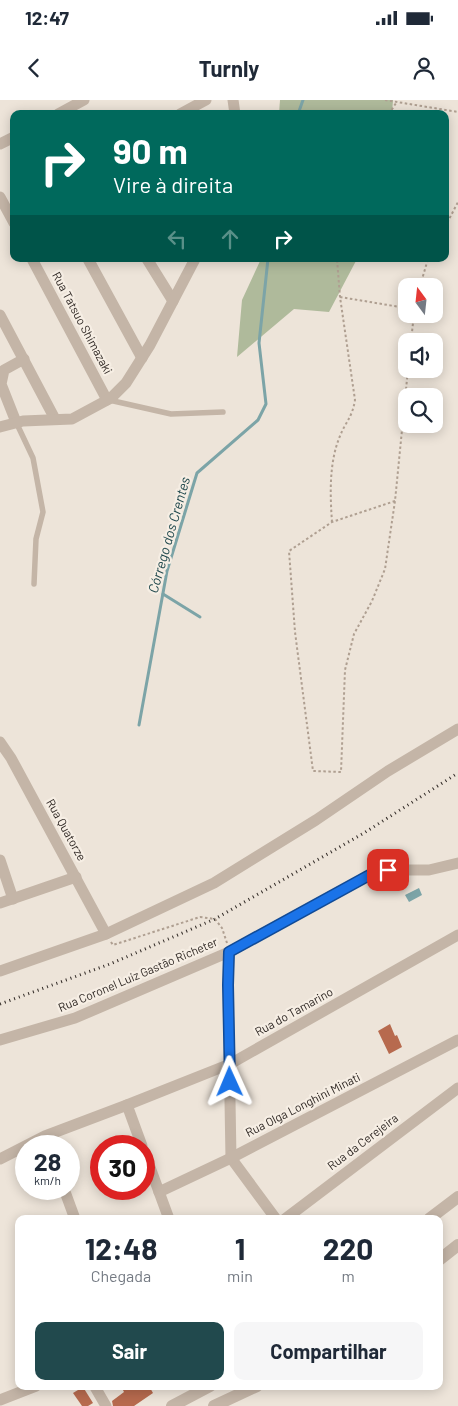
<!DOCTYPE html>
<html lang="pt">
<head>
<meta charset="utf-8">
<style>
  :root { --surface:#fff; --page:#f6f6f7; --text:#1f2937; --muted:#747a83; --accent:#21494d }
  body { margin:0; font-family:Barlow,sans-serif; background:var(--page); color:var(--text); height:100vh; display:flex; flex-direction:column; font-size:19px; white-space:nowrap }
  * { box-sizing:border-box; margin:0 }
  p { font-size:16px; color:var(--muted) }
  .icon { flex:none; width:28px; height:28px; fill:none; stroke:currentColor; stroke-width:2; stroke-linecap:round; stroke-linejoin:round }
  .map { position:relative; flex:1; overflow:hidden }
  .sheet { position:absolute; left:15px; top:1115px; width:428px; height:175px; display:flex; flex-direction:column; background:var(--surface); border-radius:10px; box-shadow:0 2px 12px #0003 }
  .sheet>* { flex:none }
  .guide { position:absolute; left:10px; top:10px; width:439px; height:152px; border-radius:10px; box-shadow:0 2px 12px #0003; background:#00695c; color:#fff; overflow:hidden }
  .needle { width:32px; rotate:345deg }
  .fabs { position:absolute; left:398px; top:178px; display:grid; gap:10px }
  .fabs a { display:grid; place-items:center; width:45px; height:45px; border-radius:10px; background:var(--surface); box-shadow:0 2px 12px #0003; font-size:25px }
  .speed { position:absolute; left:15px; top:1035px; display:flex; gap:10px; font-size:25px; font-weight:700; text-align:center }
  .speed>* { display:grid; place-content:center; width:65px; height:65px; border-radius:50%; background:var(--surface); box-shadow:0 2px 12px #0003; line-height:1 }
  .speed small { font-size:12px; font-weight:400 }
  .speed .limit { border:8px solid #d22; background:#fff; color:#111 }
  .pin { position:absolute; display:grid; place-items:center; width:42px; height:42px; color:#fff; margin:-21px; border-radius:10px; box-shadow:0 2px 8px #0006 }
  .me { position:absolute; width:55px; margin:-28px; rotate:359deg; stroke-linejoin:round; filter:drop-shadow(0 0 4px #0008) }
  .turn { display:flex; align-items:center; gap:18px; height:105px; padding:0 20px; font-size:22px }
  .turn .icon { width:65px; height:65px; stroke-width:2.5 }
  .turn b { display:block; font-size:35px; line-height:42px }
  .lanes { display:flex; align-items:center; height:48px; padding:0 20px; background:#0003; justify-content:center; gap:25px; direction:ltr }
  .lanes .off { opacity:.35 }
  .eta { display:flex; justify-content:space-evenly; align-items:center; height:85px; text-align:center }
  .eta b { font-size:30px; font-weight:700; line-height:35px }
  .cta { display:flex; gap:10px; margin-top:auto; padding:10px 20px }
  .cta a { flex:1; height:58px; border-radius:10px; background:var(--accent); color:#fff; font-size:20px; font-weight:700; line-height:58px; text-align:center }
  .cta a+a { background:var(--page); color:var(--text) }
  .status { display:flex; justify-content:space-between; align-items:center; height:35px; padding:0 25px; background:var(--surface); direction:ltr }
  .status svg { height:14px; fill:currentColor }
  header { display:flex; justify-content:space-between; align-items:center; height:65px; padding:0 20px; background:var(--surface); font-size:22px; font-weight:700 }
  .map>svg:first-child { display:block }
</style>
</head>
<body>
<div class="status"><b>12:47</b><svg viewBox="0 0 49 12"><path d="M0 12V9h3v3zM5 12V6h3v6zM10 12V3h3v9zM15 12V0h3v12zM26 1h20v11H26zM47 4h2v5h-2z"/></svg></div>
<header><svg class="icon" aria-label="back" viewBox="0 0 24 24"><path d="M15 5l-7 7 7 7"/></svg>Turnly<svg class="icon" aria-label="person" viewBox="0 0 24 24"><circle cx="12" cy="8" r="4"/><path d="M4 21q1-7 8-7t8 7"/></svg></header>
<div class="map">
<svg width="458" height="1306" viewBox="0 0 458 1306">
  <rect width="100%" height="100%" fill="#ede4d9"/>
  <g fill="#afba9b">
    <polygon points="280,0 393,0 392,14 279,14"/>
    <polygon points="261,159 357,159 329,212 294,209 237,257 242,200"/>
  </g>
  <polygon fill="#7ca4a7" points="419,788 422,795 409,802 405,795"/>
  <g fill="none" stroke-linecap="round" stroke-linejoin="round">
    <g stroke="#7ca4a7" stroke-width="3">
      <polyline points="298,14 303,0"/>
      <polyline points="163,494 200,517"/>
      <polyline points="139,625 167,471 197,373 258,320 266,304 259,243 268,159"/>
    </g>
  </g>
  <g fill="#b76a4e">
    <polygon points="390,924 395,936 397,935 402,947 389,954 378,931"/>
    <polygon points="121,1286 149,1286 153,1293 134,1306 113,1306 112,1301 124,1292"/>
    <polygon points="83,1287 93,1303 88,1306 82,1306 73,1293"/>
  </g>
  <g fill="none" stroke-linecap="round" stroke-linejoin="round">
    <g stroke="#af9f91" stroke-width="2" stroke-dasharray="2.5 2.5" stroke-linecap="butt">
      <polyline points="385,0 458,12"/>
      <polyline points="389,14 396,3"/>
      <polyline points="445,127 458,102"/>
      <polyline points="420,186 428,159"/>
      <polyline points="340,197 406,208"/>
      <polyline points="411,241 414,214"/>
      <polyline points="395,401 332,422 289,451 295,532 313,671 341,672 345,570 354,534 372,501 385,469 395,401 408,269"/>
      <path d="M332 422C330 394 329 362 340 336 346 321 352 318 355 300L340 197 337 159"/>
      <polyline points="111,842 113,845 200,817 215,819 222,828 227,843"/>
    </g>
    <g stroke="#c4b5a7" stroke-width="5.5">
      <polyline points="109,300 171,314 223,312"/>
      <polyline points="16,322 33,358 43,412 36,439 34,484"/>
    </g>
    <g stroke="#c4b5a7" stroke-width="11">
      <polyline points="233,0 235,14"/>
      <polyline points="58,14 84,0"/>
      <polyline points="180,14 206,0"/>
      <polyline points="0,44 14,37"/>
      <polyline points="0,97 14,123"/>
      <polyline points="32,159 107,300"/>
      <polyline points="88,159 142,258"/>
      <polyline points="147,159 173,201"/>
      <polyline points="0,215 55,319"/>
      <polyline points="16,322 1,284 4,270 24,259"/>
      <polyline points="0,327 23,321 72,319 111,298 126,283 150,245 195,159"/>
      <polyline points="0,642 11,658 106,834"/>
      <polyline points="0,760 13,799"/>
      <polyline points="0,803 76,777"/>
      <polyline points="229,852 228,885 231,1058 276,1119"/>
      <polyline points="0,871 106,834 214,783 316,720 388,671 458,629"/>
      <polyline points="0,940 75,918 229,852 375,772 388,770 429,770 458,763"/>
      <polyline points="127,1005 142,1046"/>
      <polyline points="144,1051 169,1119"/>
      <polyline points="0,1059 45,1036 127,1005 230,964 458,835"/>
      <polyline points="64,1089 75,1119"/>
      <polyline points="159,1092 231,1058 458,940"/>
      <polyline points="285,1119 458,988"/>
      <polyline points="95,1287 106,1306"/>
      <polyline points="0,1300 36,1286"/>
    </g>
    <g stroke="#c4b5a7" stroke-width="12">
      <polyline points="429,1119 458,1097"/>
      <polyline points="439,1160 458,1145"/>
      <polyline points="172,1306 210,1286"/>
      <polyline points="214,1306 257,1286"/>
    </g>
    <polyline stroke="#312a26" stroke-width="3" stroke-dasharray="1 4" stroke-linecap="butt" points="0,904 110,864 215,819 364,733 458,673"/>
  </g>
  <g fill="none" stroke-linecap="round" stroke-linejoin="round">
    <g stroke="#114b97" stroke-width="12">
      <polyline id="route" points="230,982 228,885 229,852 375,772 388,770"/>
    </g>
    <use href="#route" stroke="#1a73e8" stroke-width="9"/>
  </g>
  <g text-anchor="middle" stroke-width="4.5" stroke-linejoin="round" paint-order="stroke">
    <g font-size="12" fill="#312a26" stroke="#f6eee4">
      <text transform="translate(82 223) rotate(62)" y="4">Rua Tatsuo Shimazaki</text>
      <text transform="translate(66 730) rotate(61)" y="4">Rua Quatorze</text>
      <text transform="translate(138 875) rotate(-23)" y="4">Rua Coronel Luiz Gastão Richeter</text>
      <text transform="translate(294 912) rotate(-29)" y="4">Rua do Tamarino</text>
      <text transform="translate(303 1005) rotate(-27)" y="4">Rua Olga Longhini Minati</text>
      <text transform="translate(363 1042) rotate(-37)" y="4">Rua da Cerejeira</text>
    </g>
    <g font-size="14" font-style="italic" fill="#21494d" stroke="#f6eee4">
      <text transform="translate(169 435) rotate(-74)" y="5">Córrego dos Crentes</text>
    </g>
  </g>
</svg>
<div class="fabs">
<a><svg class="needle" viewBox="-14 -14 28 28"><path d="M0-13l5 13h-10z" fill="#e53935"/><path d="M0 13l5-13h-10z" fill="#747a83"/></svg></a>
<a><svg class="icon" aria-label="sound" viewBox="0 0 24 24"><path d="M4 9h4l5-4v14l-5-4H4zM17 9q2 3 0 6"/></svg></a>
<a><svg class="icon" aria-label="search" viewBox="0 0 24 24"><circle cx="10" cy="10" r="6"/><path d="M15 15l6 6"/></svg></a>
</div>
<div class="speed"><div>28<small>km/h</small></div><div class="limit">30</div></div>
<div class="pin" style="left:388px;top:770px;background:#d93025"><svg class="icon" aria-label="arrive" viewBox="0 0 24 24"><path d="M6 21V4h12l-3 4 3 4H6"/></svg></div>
<svg class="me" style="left:230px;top:982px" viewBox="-20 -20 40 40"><path d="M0-17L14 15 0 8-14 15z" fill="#1a73e8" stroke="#fff" stroke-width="4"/></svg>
<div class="guide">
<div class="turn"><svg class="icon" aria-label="right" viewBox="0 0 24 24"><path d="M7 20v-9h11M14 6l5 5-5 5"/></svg><div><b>90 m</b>Vire à direita</div></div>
<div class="lanes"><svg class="icon off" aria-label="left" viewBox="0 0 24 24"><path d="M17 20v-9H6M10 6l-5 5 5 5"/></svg><svg class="icon off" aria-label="ahead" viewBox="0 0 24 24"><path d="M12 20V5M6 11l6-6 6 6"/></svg><svg class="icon" aria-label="right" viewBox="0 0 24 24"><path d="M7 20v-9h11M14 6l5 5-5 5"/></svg></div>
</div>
<section class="sheet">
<div class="eta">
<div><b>12:48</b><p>Chegada</p></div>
<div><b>1</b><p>min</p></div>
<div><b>220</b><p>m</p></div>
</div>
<div class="cta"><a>Sair</a><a>Compartilhar</a></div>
</section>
</div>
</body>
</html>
